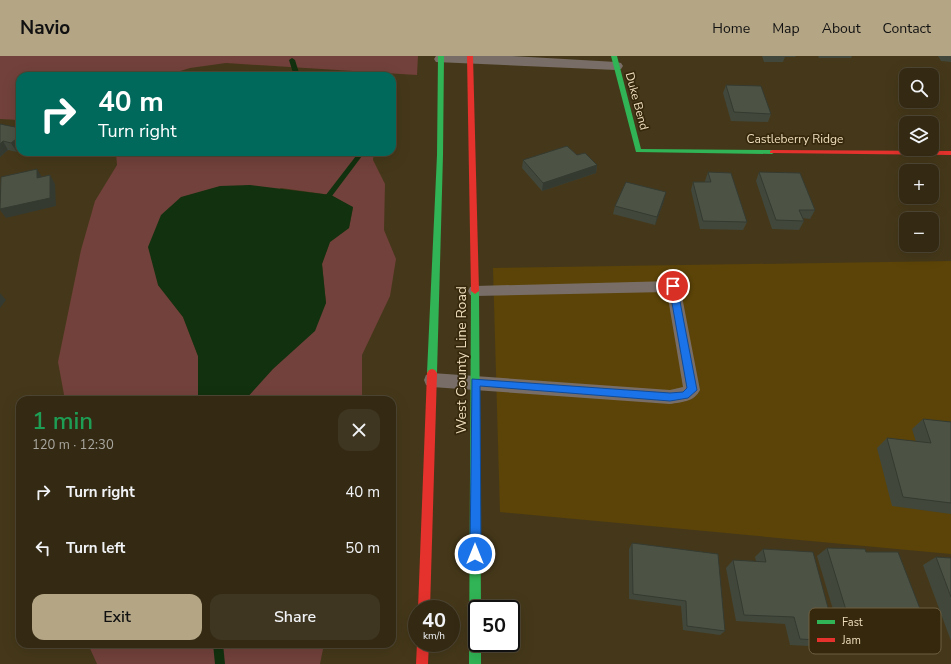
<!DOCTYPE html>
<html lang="en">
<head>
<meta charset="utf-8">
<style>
  :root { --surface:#342a14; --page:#3f3622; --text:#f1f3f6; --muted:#a9a7a0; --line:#4e4634; --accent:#b4a585 }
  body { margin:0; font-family:"Nunito Sans",sans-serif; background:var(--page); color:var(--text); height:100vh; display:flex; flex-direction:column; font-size:15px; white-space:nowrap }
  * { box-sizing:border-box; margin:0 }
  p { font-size:13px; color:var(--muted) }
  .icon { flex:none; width:22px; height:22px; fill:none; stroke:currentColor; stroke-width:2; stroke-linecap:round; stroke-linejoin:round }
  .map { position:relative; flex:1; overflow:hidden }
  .details { position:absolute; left:16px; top:340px; width:380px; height:252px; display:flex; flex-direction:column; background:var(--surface); border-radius:12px; box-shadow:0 4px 16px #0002,0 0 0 1px var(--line) }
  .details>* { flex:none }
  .hud { position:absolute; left:16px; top:16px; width:380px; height:84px; border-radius:12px; box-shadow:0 4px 16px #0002,0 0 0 1px var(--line); background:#00695c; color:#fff; overflow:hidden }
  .controls { position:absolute; left:899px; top:12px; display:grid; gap:8px }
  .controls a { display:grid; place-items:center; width:40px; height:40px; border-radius:8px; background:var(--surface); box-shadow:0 4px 16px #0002,0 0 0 1px var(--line); font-size:20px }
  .speed { position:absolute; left:408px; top:544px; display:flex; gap:8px; font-size:20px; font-weight:700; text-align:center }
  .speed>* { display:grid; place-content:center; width:52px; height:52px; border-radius:50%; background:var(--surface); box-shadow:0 4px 16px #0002,0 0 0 1px var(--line); line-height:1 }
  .speed small { font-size:10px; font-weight:400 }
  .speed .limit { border:2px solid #111; border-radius:6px; background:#fff; color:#111 }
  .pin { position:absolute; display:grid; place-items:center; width:34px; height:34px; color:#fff; margin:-17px; border:2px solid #fff; border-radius:50%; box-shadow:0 1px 4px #0007 }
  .me { position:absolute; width:44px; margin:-22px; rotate:0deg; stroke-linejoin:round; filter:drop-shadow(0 0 3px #0008) }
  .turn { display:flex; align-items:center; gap:14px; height:84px; padding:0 16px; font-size:18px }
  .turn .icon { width:52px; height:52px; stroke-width:2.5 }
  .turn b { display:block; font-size:28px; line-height:34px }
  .round { display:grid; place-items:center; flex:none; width:42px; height:42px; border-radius:12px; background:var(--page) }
  .headline { display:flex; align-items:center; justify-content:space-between; height:68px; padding:0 16px }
  h1 { font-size:24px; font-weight:600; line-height:30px; color:#1e9e55 }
  .action { display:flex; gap:8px; margin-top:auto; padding:8px 16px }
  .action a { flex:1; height:46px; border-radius:12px; background:var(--accent); color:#111; font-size:16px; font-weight:600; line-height:46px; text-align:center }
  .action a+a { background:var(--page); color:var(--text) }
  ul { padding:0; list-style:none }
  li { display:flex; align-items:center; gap:12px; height:56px; padding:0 16px }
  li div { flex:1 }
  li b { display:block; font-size:15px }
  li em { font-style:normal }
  header { display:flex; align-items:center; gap:24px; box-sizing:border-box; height:56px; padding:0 20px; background:var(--accent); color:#111 }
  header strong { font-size:19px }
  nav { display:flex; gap:22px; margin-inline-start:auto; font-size:14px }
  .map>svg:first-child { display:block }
</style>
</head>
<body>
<header>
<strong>Navio</strong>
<nav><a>Home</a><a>Map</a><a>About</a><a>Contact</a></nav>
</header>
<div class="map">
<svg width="951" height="608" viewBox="0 0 951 608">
  <rect width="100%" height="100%" fill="#45381a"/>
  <polygon fill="#5c4408" points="951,205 951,498 500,456 493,212"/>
  <g fill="#72413b">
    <polygon points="0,0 418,0 417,19 226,7 190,12 164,20 20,20 20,64 0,63"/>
    <polygon points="254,16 286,17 324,20 190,20 198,17 226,20"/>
    <polygon points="116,96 374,96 373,104 385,128 384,174 396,203 390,240 362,299 362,344 245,344 326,247 322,208 330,186 349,172 353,152 331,139 281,132 158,229 183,261 198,300 198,340 203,344 65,344 58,306 81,194 95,145 117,109"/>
    <polygon points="88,588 324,588 320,608 97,608"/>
  </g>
  <polygon fill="#12310e" points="250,129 331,139 353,151 349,172 330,186 322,208 326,247 315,275 273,313 245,344 203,344 198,340 198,300 183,261 158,229 148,191 161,159 181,141 220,130"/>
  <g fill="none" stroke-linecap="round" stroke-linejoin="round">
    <g fill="#12310e" fill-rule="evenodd">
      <polygon points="292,2 295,4 300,20 294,20 289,4"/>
      <polygon points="359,96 365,96 326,148 322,148 322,144"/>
      <polygon points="213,588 223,588 225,608 215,608"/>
    </g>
    <path fill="#786e67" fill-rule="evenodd" d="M673 225 678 226 680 230 700 334C694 346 682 346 670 348L432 331 426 329 424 324 426 319 432 317 670 334 683 331 667 236 475 240 470 239 468 235 470 231 475 230Z"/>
    <polygon fill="#786e67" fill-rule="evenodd" points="436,0 512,0 616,6 621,7 623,10 621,13 616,14 436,6 434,3"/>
    <g fill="#30b455" fill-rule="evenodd">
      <polygon points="438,0 444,0 443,99 437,317 435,320 429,320 427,317 437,99"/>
      <polygon points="611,0 617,0 641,93 772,94 775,96 772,98 636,96"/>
      <polygon points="475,232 479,235 481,553 477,553 477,587 481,587 481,608 469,608 471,235"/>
    </g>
    <g fill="#e5322d" fill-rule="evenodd">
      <polygon points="467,0 473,0 479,235 475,238 471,235"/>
      <polygon points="772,94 951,95 951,99 770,97 770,95"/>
      <polygon points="432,313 435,314 437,317 430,553 418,553 427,317 429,314"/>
      <polygon points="417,587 429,587 428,608 416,608"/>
    </g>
  </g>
  <g fill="#41473b">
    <polygon points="762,0 796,0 795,1 785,1 783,6 764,6"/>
    <polygon points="818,0 852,0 851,2 819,2"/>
    <polygon points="938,0 951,0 951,6 941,5"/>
    <polygon points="726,29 771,58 768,66 731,65 723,37"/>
    <polygon points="0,68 17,96 8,94 0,101"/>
    <polygon points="577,99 597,109 596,117 542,135 522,112 523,104"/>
    <polygon points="708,116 747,166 743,174 700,173 691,134 693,126 705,126 705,125"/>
    <polygon points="759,116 815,154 810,163 802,162 804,165 799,174 772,173 756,125"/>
    <polygon points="664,145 655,169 613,158 615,150"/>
    <polygon points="923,363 951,366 951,458 892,450 877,392 887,382 916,386 912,373"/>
    <polygon points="632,487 725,575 720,579 683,574 681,550 629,543 629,493"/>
    <polygon points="827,492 866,496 931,581 918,587 843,587 817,500"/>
    <polygon points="763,493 837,585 827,591 790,589 785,568 736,565 726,512 733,504 756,505 755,501"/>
    <polygon points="936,501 951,502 951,585 923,509"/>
  </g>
  <g fill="#353a30">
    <polygon points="20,80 20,93 17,96 11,87"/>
    <polygon points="3,85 8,94 0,101 0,88"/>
    <polygon points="597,109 596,117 542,135 543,127"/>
    <polygon points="37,113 42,121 37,122"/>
    <polygon points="50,119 55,128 56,150 6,162 0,154 0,153"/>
    <polygon points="666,136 664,145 655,169 657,161"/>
    <polygon points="0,237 6,244 0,252"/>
  </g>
  <g fill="#4c5345" stroke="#353a30">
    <polygon points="726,29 761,30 771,58 734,56"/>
    <polygon points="0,68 20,72 20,80 11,87 3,85 0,88"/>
    <polygon points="567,90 577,99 585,97 597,109 543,127 523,104"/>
    <polygon points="37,113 37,122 50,119 50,142 0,153 1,121"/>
    <polygon points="708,116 731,117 747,166 703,165 693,126 711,126"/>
    <polygon points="759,116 800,117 815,154 799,154 804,165 776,164"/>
    <polygon points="626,126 666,136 657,161 615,150"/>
    <polygon points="923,363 951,366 951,447 903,441 887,382 931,387"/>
    <polygon points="632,487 718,498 725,575 687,570 686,545 633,538"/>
    <polygon points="827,492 865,493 866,496 898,496 931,581 854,580"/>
    <polygon points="763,493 813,496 837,585 800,583 794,561 744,559 733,504 766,506"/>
    <polygon points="936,501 951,502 951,541"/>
  </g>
  <polygon fill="#1a73e8" stroke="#114b97" points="673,227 677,230 697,334 688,342 670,345 480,330 481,498 479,502 475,504 471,502 470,498 472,323 670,337 683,336 687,332 669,230"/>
  <g text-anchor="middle" stroke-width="3.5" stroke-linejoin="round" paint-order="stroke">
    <g font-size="12" fill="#f0dfbe" stroke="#35280c">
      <text transform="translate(637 45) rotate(75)" y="4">Duke Bend</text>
      <text x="795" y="87">Castleberry Ridge</text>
    </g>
    <g font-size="14" fill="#f0dfbe" stroke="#35280c">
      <text transform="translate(461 304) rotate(-90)" y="5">West County Line Road</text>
    </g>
  </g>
  <rect x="809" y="552" width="132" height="46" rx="6" fill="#35280c" stroke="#6d5f41" stroke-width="1"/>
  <rect x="817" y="564" width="18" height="4" fill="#30b455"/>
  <rect x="817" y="582" width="18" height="4" fill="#e5322d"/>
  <g font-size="11" fill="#f0dfbe">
    <text x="842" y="570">Fast</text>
    <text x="842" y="588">Jam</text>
  </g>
</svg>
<div class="controls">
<a><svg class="icon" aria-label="search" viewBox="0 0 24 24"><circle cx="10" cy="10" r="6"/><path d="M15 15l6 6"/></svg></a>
<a><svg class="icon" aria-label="layers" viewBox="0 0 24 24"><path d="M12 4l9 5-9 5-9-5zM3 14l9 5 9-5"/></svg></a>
<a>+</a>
<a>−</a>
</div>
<div class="speed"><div>40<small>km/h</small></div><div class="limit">50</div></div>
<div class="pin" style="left:673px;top:230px;background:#d93025"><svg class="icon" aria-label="arrive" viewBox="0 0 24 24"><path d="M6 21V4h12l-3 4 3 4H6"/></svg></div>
<svg class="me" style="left:475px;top:498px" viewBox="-20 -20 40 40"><circle r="17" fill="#1a73e8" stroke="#fff" stroke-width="3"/><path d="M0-11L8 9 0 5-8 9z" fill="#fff"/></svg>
<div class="hud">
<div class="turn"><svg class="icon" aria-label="right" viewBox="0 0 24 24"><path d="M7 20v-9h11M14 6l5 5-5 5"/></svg><div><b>40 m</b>Turn right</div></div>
</div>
<section class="details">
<div class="headline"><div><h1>1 min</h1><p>120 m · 12:30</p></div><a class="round"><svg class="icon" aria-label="close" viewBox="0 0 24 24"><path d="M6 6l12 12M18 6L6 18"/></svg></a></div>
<ul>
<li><svg class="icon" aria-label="right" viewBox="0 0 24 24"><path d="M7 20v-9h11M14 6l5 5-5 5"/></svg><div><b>Turn right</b></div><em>40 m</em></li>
<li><svg class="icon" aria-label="left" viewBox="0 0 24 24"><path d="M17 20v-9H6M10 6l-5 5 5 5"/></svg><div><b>Turn left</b></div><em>50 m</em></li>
</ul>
<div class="action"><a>Exit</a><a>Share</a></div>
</section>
</div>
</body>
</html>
